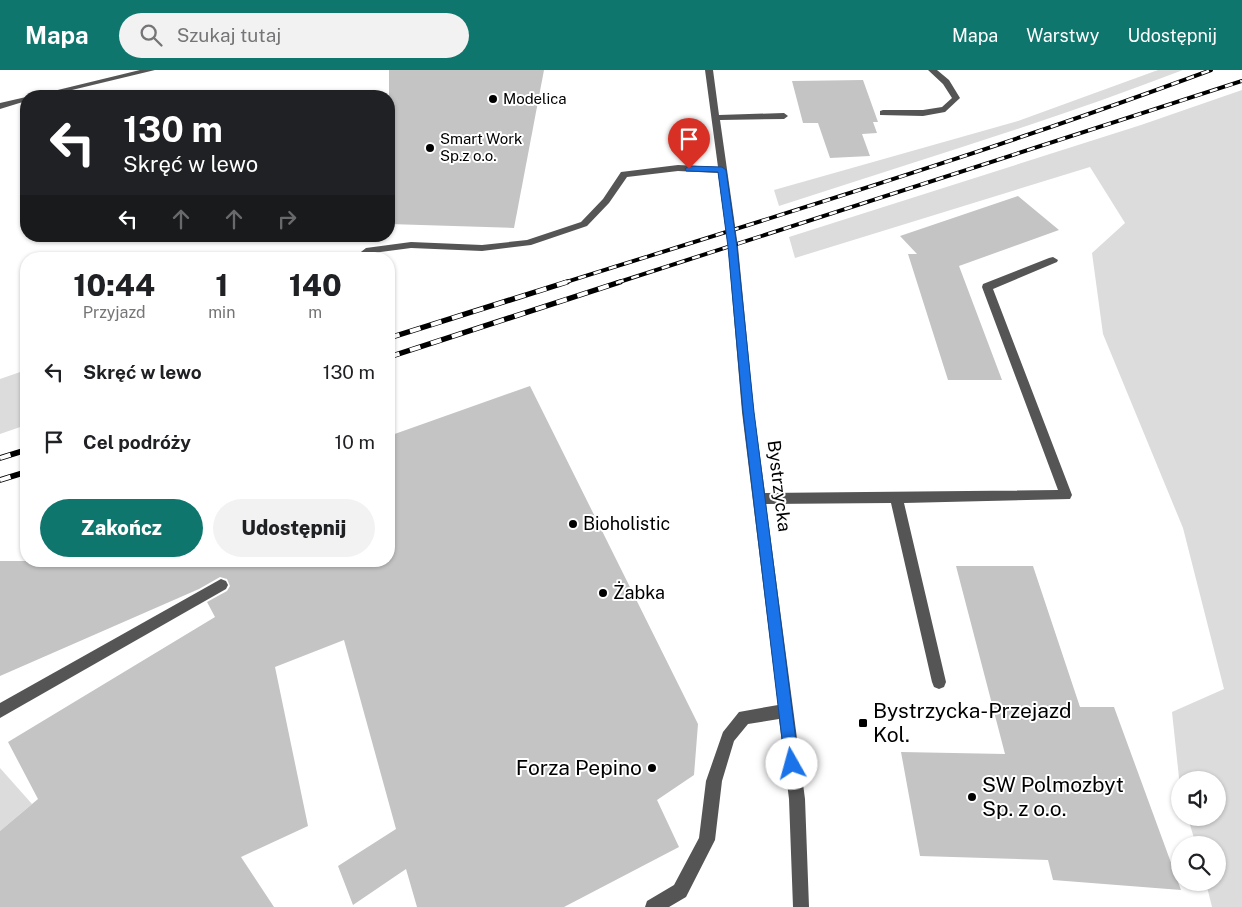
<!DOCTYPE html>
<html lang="pl">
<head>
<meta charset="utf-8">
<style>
  :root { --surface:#fff; --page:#f2f2f2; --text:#202124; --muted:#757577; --accent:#0f766e }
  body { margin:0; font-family:"Public Sans",sans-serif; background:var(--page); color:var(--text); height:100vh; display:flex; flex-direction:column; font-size:19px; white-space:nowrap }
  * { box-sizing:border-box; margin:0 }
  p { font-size:16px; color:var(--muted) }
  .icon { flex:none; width:28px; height:28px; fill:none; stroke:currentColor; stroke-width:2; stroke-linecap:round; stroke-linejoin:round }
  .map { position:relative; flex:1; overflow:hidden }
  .panel { position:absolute; left:20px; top:182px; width:375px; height:315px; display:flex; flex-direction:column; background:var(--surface); border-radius:20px; box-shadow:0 1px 4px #0004 }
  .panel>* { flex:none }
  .hud { position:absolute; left:20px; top:20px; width:375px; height:152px; border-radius:20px; box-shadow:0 1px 4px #0004; background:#202124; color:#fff; overflow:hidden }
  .tools { position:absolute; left:1171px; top:701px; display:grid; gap:10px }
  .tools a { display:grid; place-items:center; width:55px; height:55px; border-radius:50%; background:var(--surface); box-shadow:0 1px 4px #0004; font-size:25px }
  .pin { position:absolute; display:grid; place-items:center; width:42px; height:42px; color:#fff; margin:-51px -21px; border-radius:50% 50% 50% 0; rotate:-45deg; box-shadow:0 0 5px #0007 }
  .pin .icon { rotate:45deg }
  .me { position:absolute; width:55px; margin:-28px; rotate:353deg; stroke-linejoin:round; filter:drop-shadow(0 0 4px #0008) }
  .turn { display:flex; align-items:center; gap:18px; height:105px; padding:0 20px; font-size:22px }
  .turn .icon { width:65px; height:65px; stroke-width:2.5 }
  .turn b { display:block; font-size:35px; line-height:42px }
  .lanes { display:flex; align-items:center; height:48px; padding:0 20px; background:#0003; justify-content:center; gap:25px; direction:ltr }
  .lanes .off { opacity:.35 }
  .eta { display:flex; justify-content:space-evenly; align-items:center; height:85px; text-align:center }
  .eta b { font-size:30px; font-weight:800; line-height:35px }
  .cta { display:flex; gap:10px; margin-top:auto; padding:10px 20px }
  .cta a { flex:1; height:58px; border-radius:30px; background:var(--accent); color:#fff; font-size:20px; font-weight:800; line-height:58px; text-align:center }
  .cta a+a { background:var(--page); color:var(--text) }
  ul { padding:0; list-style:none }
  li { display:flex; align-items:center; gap:15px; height:70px; padding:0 20px }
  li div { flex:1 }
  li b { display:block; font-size:19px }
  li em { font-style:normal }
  header { display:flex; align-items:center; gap:30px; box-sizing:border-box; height:70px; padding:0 25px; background:var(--accent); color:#fff }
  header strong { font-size:24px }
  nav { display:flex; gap:28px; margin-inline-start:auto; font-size:18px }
  .search { width:350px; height:45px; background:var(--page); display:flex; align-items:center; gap:12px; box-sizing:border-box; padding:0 18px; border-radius:28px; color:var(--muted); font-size:19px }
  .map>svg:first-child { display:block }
</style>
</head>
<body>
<header>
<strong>Mapa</strong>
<div class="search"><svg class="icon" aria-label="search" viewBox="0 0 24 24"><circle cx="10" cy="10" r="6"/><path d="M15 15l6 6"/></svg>Szukaj tutaj</div>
<nav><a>Mapa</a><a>Warstwy</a><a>Udostępnij</a></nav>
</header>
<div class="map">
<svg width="1242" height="837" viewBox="0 0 1242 837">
  <rect width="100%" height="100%" fill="#fff"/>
  <g fill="#dcdcdc">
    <path d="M1158 0H1183C1051 51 914 92 779 136L774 120 1018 51Z"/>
    <polygon points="1242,20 1242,837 1212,837 1206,813 1218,812 1218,775 1196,775 1188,748 1218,748 1218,710 1180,710 1180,717 1172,642 1224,619 1183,458 1103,264 1092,183 1125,153 1090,97 795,188 789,167 1141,55"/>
    <polygon points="26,300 26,355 0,364 0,309"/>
    <polygon points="0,698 32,734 0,761"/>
  </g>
  <g fill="#c4c4c4">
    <polygon points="389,0 544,0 514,158 389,154"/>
    <polygon points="863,10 878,52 873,52 877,63 862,64 870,86 830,88 818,53 803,53 792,11"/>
    <polygon points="1018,126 1059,160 959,196 1002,310 948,310 908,184 917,184 900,166"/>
    <polygon points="530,316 698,654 694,705 657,730 679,777 564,837 417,837 406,799 353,835 338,796 396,759 344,570 275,597 308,756 241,787 274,837 0,837 0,761 38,729 8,672 215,547 207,532 227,521 230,516 227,509 220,507 199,519 0,606 0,491 389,491 389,366"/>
    <polygon points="956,496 1033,496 1080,637 1114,637 1181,820 1053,810 1048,790 920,786 901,682 1005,684"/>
  </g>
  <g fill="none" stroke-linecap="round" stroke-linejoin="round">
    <g fill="#555" fill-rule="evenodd">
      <polygon points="140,0 155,0 47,26 33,26"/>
      <polygon points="705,0 713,0 719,45 784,43 788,46 784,49 720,50 738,177 754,342 765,423 1058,420 982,217 983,214 1049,188 1053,187 1058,190 1057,192 993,219 1072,425 1070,429 904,433 946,612 944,617 939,619 934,617 932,612 891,433 766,434 805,729 809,837 793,837 789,729 779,649 748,654 734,671 722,711 715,770 686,827 669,837 645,837 647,831 674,815 699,768 706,711 723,662 739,642 778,635 742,342 728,177 718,103 678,101 627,107 609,133 587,156 531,175 482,181 411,178 373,183 364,189 352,189 366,178 411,172 482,175 527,170 581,152 603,129 621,102 678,95 718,97"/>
      <polygon points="928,0 937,0 949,10 960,28 945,42 923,46 880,45 880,41 883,40 923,40 942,37 952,28 943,14"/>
      <polygon points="26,27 26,31 0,39 0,33"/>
      <polygon points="221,509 226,511 228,515 226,519 0,648 0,633"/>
    </g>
    <g stroke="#000" stroke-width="4">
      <g id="rail-far1">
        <path d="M563 213C780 145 998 79 1211 0"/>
        <polyline points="616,213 1242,11"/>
      </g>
    </g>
    <g stroke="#000" stroke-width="5.5">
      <g id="rail">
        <polyline points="389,268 567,212"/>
        <polyline points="389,287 620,212"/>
        <polyline points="0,388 26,380"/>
        <polyline points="0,410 26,402"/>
      </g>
    </g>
    <use href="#rail-far1" stroke="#fff" stroke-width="2.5" stroke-dasharray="8" stroke-linecap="butt"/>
    <use href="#rail" stroke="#fff" stroke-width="4" stroke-dasharray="11" stroke-linecap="butt"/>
  </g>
  <polygon fill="#1a73e8" stroke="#114b97" points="689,96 722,97 726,100 737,177 754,342 799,694 797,699 792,701 787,699 785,694 743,342 728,177 718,102 686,101 685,99"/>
  <g fill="#000" stroke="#fff" stroke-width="2">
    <circle cx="493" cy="29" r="5"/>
    <circle cx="430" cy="78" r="5"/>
    <circle cx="573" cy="454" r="5"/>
    <circle cx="603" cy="523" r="5"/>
    <rect x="858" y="648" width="10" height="10" rx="2.5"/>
    <circle cx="652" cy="698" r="5"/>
    <circle cx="972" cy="727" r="5"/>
  </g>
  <g text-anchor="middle" stroke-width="4" stroke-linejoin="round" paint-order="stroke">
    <g font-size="15" fill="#000" stroke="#fff" text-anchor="start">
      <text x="503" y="34">Modelica</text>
      <text x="440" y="74">Smart Work<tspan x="440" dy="17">Sp.z o.o.</tspan></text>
    </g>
    <g font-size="18" fill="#000" stroke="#fff">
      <text transform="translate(779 416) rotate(83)" y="6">Bystrzycka</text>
    </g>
    <g font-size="18" fill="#000" stroke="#fff" text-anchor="start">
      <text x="583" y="460">Bioholistic</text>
      <text x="613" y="529">Żabka</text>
    </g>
    <g font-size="21" fill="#000" stroke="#fff" text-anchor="start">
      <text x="873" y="648">Bystrzycka-Przejazd<tspan x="873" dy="24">Kol.</tspan></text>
      <text x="642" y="705" text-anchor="end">Forza Pepino</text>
      <text x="982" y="722">SW Polmozbyt<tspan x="982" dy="24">Sp. z o.o.</tspan></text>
    </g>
  </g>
</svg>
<div class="tools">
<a><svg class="icon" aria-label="sound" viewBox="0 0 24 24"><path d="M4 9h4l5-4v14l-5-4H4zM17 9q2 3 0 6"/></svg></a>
<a><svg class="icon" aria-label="search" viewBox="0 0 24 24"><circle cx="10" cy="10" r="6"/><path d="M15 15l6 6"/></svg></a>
</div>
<div class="pin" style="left:689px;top:99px;background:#d93025"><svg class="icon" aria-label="arrive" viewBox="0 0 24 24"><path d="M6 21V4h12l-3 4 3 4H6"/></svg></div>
<svg class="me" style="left:792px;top:694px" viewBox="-20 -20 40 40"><circle r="19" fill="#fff"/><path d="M0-13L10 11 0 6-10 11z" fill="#1a73e8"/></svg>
<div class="hud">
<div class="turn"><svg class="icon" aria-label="left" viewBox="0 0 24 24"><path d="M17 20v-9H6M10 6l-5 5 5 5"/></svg><div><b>130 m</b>Skręć w lewo</div></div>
<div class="lanes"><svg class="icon" aria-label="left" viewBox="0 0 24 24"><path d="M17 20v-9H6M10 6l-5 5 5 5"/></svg><svg class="icon off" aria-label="ahead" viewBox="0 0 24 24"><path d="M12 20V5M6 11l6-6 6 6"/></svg><svg class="icon off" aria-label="ahead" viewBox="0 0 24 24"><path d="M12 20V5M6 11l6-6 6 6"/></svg><svg class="icon off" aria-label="right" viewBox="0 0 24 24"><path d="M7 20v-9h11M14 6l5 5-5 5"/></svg></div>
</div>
<section class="panel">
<div class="eta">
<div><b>10:44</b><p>Przyjazd</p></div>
<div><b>1</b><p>min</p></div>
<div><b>140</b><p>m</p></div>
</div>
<ul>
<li><svg class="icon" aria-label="left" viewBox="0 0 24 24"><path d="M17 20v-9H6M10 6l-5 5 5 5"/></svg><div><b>Skręć w lewo</b></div><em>130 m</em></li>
<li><svg class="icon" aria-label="arrive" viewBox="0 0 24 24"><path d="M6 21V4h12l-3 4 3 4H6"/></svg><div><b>Cel podróży</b></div><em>10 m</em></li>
</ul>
<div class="cta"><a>Zakończ</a><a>Udostępnij</a></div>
</section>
</div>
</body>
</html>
